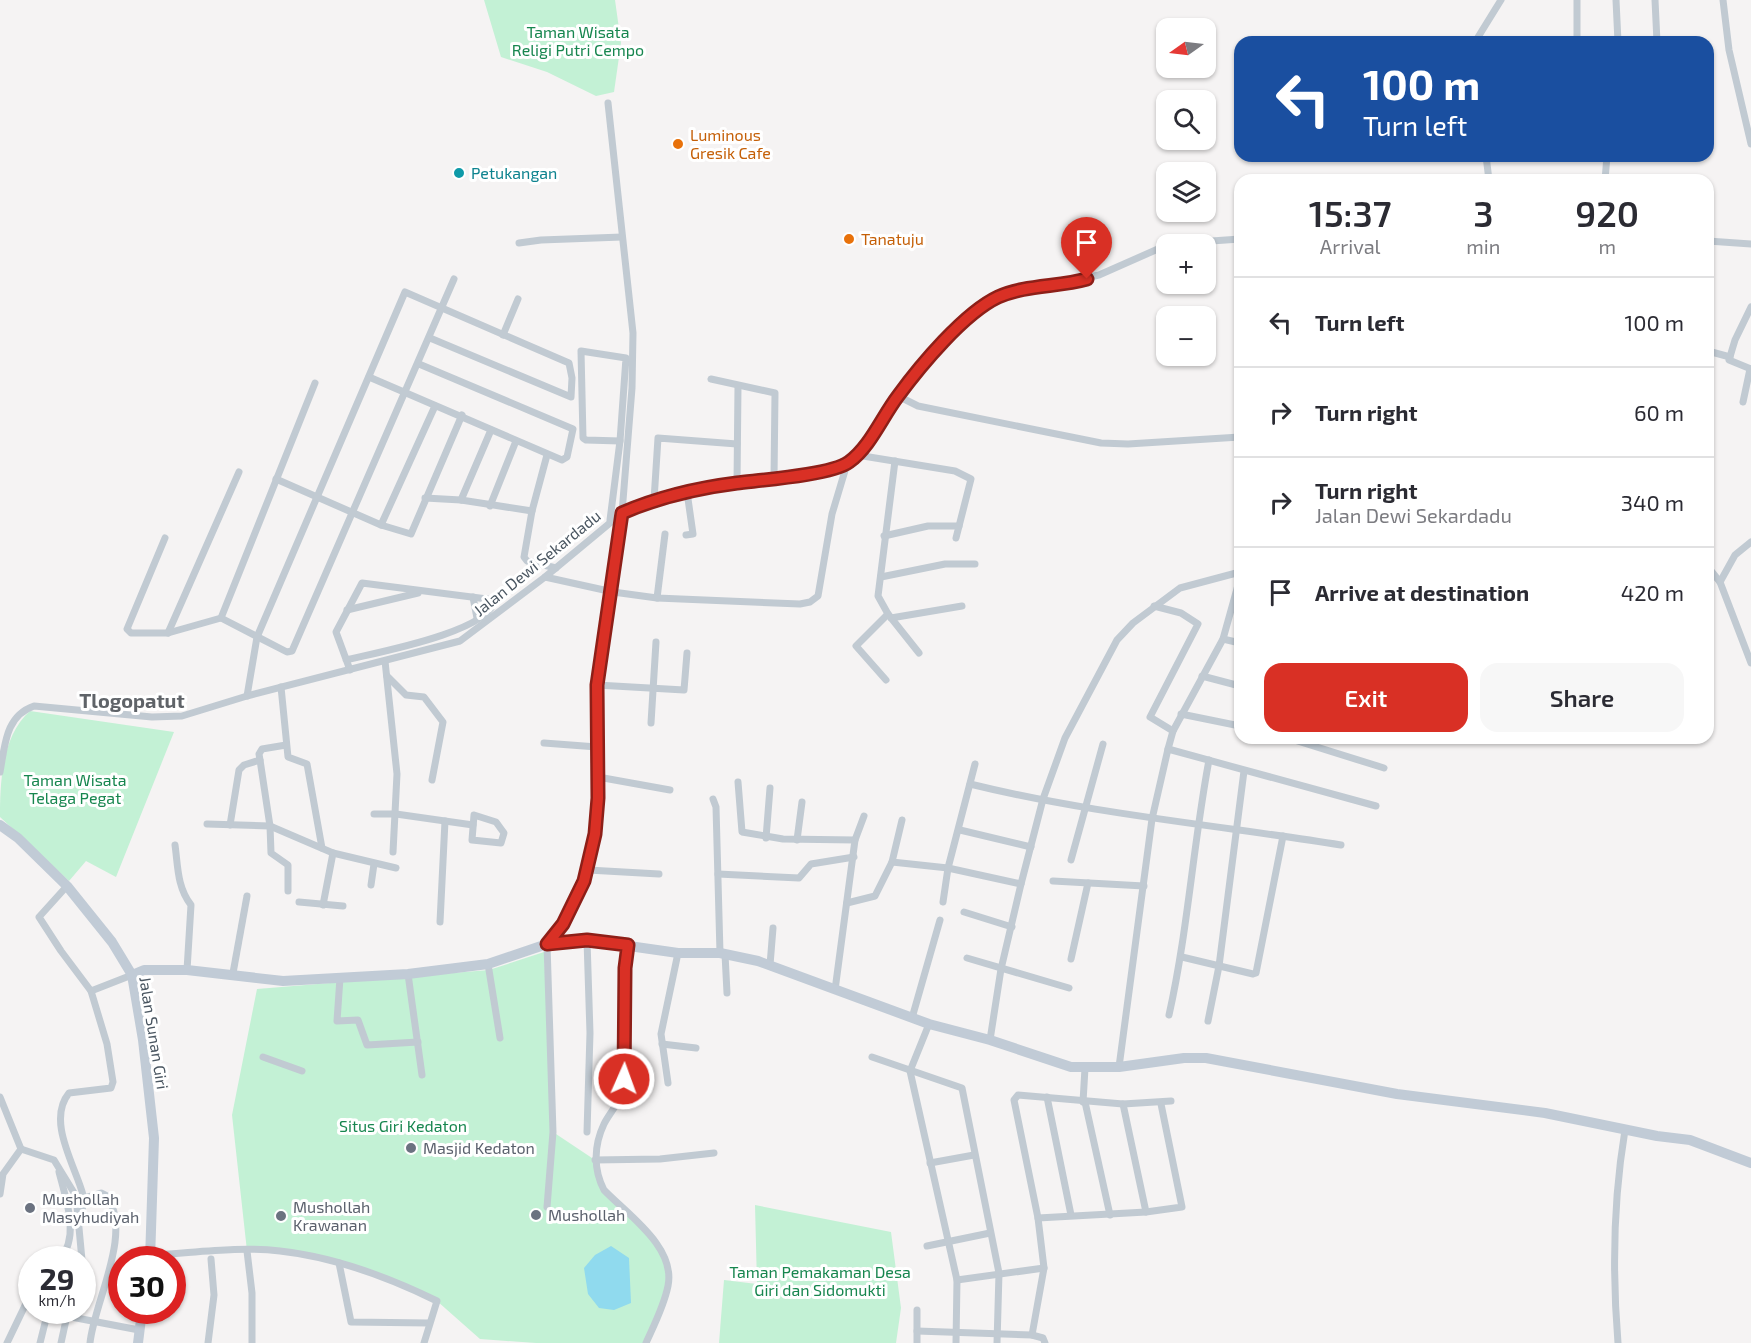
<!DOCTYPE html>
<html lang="en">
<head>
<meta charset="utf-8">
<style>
  :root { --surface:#fff; --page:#f7f7f7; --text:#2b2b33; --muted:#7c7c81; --line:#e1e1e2; --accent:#d93025 }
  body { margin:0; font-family:"Exo 2",sans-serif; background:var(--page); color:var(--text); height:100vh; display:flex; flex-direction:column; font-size:22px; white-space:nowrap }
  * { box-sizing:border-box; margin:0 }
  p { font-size:20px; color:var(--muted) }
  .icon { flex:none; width:33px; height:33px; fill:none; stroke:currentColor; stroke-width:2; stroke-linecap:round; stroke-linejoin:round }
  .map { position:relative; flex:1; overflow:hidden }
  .panel { position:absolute; left:1234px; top:174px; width:480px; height:570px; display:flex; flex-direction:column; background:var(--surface); border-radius:18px; box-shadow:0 2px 4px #0004 }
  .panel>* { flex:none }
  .banner { position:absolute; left:1234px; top:36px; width:480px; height:126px; border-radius:18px; box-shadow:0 2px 4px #0004; background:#1a4fa0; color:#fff; overflow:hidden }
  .needle { width:39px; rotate:256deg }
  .tools { position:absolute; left:1156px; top:18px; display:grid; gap:12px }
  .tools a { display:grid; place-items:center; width:60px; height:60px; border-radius:12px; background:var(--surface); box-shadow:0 2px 4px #0004; font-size:30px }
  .speed { position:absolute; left:18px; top:1246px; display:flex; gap:12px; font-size:30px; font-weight:700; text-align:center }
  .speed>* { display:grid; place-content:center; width:78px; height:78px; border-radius:50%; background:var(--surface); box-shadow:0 2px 4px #0004; line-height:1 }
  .speed small { font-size:15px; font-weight:400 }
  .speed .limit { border:9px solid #d22; background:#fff; color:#111 }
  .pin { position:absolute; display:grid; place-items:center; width:51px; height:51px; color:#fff; margin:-62px -26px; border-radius:50% 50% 50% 0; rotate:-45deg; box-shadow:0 0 6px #0007 }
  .pin .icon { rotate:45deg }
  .me { position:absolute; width:66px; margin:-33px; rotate:2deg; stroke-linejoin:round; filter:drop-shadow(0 0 4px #0008) }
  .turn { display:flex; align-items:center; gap:21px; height:126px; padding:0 30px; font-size:27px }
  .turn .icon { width:78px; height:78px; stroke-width:2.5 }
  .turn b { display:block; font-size:42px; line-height:51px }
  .eta { display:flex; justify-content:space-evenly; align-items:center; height:102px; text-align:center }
  .eta b { font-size:36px; font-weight:600; line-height:42px }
  .cta { display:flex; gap:12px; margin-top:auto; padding:12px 30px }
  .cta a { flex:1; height:69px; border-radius:18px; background:var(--accent); color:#fff; font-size:24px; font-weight:600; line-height:69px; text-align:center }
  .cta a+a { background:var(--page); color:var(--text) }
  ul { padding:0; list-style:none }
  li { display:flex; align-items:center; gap:18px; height:90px; padding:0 30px; border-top:2px solid var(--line) }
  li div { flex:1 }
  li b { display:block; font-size:22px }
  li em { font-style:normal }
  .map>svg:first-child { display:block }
</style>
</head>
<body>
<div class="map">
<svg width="1751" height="1343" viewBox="0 0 1751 1343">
  <rect width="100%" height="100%" fill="#f5f3f3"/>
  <g fill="#c3f1d5">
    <polygon points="484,0 615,0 621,43 614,92 596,96 547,72 501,57"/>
    <path d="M30 711 174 732 116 877 86 861 69 881 0 817C0 781 2 736 30 711Z"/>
    <polygon points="544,952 553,1132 595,1160 598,1179 665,1256 667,1289 646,1343 536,1343 480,1339 437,1301 365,1270 316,1257 247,1251 232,1115 257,989 489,970"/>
    <polygon points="755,1205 891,1232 901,1308 896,1343 719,1343 724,1280 757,1284"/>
  </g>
  <polygon fill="#90daee" points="611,1246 629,1258 631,1303 614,1310 599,1308 588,1294 584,1268 595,1255"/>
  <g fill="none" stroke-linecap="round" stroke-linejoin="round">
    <g stroke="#c1cad2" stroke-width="7">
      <polyline points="1577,0 1577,42"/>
      <polyline points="1616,0 1618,42"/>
      <polyline points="1655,0 1657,42"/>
      <polyline points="1723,0 1729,50 1751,144"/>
      <polyline points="1475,42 1501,0"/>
      <polyline points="1486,156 1489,180"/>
      <polyline points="1605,180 1607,156"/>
      <polyline points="1708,241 1751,244"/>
      <polyline points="519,243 541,240 622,237"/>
      <polyline points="1169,244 1240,239"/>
      <polyline points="1751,307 1735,340 1729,360 1751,369"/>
      <polyline points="503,335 518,299"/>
      <polygon points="581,351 626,358 620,441 586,440 583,438"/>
      <polyline points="1708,351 1730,357"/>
      <polyline points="369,377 562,460 567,457 573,429 419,364"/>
      <polyline points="711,379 775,393 774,479"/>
      <polyline points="898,396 918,406 1101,443 1128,444 1240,437"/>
      <polyline points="1743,402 1750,369"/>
      <polyline points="547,455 532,511 524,557 527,561 556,568"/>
      <polyline points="857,455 955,471 971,479 956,538"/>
      <polyline points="895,461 878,596 888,614 919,653"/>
      <polyline points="276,479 381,525 411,534 462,415"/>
      <polyline points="737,483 738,386"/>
      <polyline points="425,498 461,500 532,511"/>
      <polyline points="461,500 491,430"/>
      <polyline points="654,500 658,438 737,444"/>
      <polyline points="490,506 516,441"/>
      <polyline points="610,520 620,441"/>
      <polyline points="381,525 435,406"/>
      <polyline points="686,535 693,534 687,492"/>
      <polyline points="884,536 928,526 959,526"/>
      <polyline points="165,538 127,629 131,633 168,633 221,618 315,383"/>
      <polyline points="1708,567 1720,582 1751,663"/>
      <polyline points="545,577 613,592 657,598 800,604 810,602 818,596 832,514 847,464"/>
      <polyline points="881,577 945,564 975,564"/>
      <polyline points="1720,582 1735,555 1751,542"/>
      <polyline points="473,597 477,618"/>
      <polyline points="657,598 665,534"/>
      <polyline points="1154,606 1181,613 1198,624 1150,717 1173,731"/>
      <polyline points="347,610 418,593"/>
      <polyline points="221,618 287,652 292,651 454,279"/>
      <polyline points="891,618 962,606"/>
      <polyline points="168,633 239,472"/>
      <polyline points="1223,639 1240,643"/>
      <path d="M346 660C374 653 490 632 495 600L362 583 336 632 350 670"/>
      <polyline points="385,661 397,774 393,852"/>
      <polyline points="387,676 406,695 424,697 443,722 432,780"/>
      <polyline points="1202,676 1240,686"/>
      <polyline points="886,680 856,646 888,614"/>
      <polyline points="597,685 684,690 687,653"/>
      <polyline points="281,687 288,757 307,764 322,848"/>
      <polyline points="247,696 257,637 405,292 569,363 572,378 571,397 430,338"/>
      <polyline points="1181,714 1240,726"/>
      <polyline points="651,723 656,642"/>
      <polyline points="1288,738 1384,768"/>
      <polyline points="544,743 597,747"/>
      <polyline points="1168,749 1376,806"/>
      <polyline points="260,760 259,754 262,749 286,745"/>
      <path d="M0 772C5 746 5 716 34 706L152 717 182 716 247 696 460 641 545 577 622 513 672 495 812 472 847 464 857 455 898 396 942 345 961 324 999 297 1099 275 1167 245"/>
      <polyline points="598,777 670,790"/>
      <polyline points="738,782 742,832 783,839 855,840 835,990"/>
      <path d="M970 784C1092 814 1217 825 1341 845"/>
      <polyline points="713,799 716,807 720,953"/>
      <polyline points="374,814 396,814 473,825"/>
      <polygon points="474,815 496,822 504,833 501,843 472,840"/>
      <polyline points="902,820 892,862 948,868 1021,884"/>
      <polyline points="207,824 270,826 333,853 396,868"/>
      <polyline points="230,825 239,770 244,765 260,760 270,826 271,853 288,865 288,891"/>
      <polyline points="960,830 1031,847"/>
      <polyline points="766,838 770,788"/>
      <polyline points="797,840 802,802"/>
      <polyline points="855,840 864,816"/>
      <path d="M175 845C178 866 177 887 191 905L187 970"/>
      <polyline points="1071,860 1103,744"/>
      <polyline points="588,870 659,874"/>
      <polyline points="718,874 799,878 811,864 854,857"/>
      <polyline points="1053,881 1144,886"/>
      <polyline points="371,885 374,864"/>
      <path d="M67 886 39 917 61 951 91 991 107 1044 113 1082 111 1088 69 1093C46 1121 76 1167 83 1195 84 1201 82 1208 82 1214L70 1219"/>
      <polyline points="299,902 343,906"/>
      <polyline points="943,902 948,868 975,764"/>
      <polyline points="847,903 875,896 892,862"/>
      <polyline points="323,905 333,853"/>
      <polyline points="964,912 1012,927"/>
      <polyline points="440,922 445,821"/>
      <path d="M628 945C622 993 633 1050 620 1096 617 1106 609 1114 604 1124 594 1145 593 1169 604 1190 628 1215 676 1247 668 1286 664 1306 654 1325 646 1343"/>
      <polyline points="725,954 727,993"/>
      <polyline points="1182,957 1253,974 1256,973 1283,836"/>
      <polyline points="967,958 1069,988"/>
      <polyline points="1071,959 1088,883"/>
      <polyline points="488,964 500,1038"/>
      <polyline points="770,965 773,928"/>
      <polyline points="233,973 247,896"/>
      <polyline points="408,974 422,1075"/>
      <polyline points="340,978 337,1021 358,1020 367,1045 418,1042"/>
      <polyline points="91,991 132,975"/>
      <path d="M1169 1015C1188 930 1193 845 1209 760"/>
      <polyline points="912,1018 940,920"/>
      <polyline points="1208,1021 1219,966 1244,771"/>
      <polyline points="929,1024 910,1071 957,1280 956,1343"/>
      <polyline points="990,1040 1001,969 1021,884 1043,799 1065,738 1117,640 1133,623 1180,588 1240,572"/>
      <polyline points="662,1044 696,1048"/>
      <polyline points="263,1057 302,1071"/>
      <polyline points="872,1057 962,1088 999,1273 997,1343"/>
      <polyline points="1119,1067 1152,819 1168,749 1173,731 1223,639 1240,578"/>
      <polyline points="668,1083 661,1034 678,953"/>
      <polyline points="0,1097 21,1149"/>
      <polyline points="1047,1097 1071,1215"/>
      <polyline points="1083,1102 1085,1068"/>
      <polyline points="1085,1102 1110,1215"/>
      <polyline points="1123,1104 1146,1212"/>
      <polyline points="587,1132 590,1033 587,940"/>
      <polyline points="21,1149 54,1160 76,1196 82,1260"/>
      <polyline points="595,1160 660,1159 714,1153"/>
      <polyline points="930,1163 974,1155"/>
      <path d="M59 1172C66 1200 80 1235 60 1260"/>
      <polyline points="0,1194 3,1174 21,1149"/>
      <path d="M84 1198 101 1193 107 1196C133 1234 94 1302 90 1343"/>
      <polyline points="547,1207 553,1132 547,944 563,924 584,881 595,834 598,798 597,685 622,513 632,388 633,333 608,103"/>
      <polyline points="1038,1218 1146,1212 1182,1207 1161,1104"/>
      <polyline points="927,1246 990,1233"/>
      <polyline points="247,1251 252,1293 252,1343"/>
      <path d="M151 1255C193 1253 238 1246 280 1251 335 1257 388 1277 437 1301L424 1343"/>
      <polyline points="339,1263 351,1322 429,1323"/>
      <polyline points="957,1280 1044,1268"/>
      <polyline points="40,1311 139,1330"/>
      <polyline points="917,1331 1032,1335 1043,1338 1045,1343"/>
      <polyline points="1032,1335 1044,1268 1038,1218 1014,1100 1018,1095 1123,1104 1171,1101"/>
      <polyline points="7,1343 32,1291"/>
      <polyline points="40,1343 48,1311"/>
      <polyline points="61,1343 68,1311"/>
      <polyline points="208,1343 214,1295 211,1259"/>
      <polyline points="917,1343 917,1310"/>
      <path d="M1618 1343C1612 1270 1613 1202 1625 1130"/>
    </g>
    <g stroke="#c1cbd6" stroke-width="10">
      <polyline points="0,825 18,838 67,886 112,942 132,975 143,1040 154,1138 150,1260"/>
      <polyline points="132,975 144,970 187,970 283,981 408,974 488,964 547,944 587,940 678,953 720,953 758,961 929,1024 990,1040 1071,1067 1119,1067 1184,1058 1206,1058 1397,1094 1545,1113 1657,1136 1690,1140 1751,1163"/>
      <polyline points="138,1343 142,1311"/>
    </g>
  </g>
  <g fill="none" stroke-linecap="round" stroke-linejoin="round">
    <g stroke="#8d1f18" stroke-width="15">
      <path id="route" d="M624 1079 625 968 628 945 587 940 547 944 563 924 584 881 595 834 598 798 597 685 622 513C659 497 697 488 737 483 761 480 831 475 849 462 870 447 882 417 898 396 920 366 964 313 998 297 1025 285 1058 287 1087 279"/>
    </g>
    <use href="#route" stroke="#d93025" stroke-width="10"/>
  </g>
  <g fill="#e8710a" stroke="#fff" stroke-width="2">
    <circle cx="678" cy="144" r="6"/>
    <circle cx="849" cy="239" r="6"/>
  </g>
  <circle fill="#0f9aa8" stroke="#fff" stroke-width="2" cx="459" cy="173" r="6"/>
  <g fill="#6b7280" stroke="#fff" stroke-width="2">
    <circle cx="411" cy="1148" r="6"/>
    <circle cx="30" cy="1208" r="6"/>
    <circle cx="536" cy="1215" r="6"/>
    <circle cx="281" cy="1216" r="6"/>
  </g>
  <g text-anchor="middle" stroke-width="6" stroke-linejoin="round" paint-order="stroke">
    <g font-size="16" fill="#17864f" stroke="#fff">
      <text x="578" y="38">Taman Wisata<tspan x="578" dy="18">Religi Putri Cempo</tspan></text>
      <text x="75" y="786">Taman Wisata<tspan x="75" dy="18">Telaga Pegat</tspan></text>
      <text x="403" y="1132">Situs Giri Kedaton</text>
      <text x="820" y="1278">Taman Pemakaman Desa<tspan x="820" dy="18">Giri dan Sidomukti</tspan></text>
    </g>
    <g font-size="16" fill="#c56008" stroke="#fff" text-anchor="start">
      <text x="690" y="141">Luminous<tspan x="690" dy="18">Gresik Cafe</tspan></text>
      <text x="861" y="245">Tanatuju</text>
    </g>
    <g font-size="16" fill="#0d838f" stroke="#fff" text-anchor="start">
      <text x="471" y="179">Petukangan</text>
    </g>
    <g font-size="16" fill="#4a5661" stroke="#fff">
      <text transform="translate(537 563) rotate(-39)" y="6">Jalan Dewi Sekardadu</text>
      <text transform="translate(154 1033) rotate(81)" y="6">Jalan Sunan Giri</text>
    </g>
    <g font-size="16" fill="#5b616d" stroke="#fff" text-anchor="start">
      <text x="423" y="1154">Masjid Kedaton</text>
      <text x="42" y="1205">Mushollah<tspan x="42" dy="18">Masyhudiyah</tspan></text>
      <text x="293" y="1213">Mushollah<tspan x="293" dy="18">Krawanan</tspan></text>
      <text x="548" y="1221">Mushollah</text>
    </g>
    <g font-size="20" font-weight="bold" fill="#5f6368" stroke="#fff">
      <text x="132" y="708">Tlogopatut</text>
    </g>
  </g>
</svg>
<div class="tools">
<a><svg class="needle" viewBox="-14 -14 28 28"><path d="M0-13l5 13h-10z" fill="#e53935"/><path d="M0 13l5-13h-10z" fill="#7c7c81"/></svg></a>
<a><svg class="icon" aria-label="search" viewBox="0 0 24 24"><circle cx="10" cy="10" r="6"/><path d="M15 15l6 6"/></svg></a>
<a><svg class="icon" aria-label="layers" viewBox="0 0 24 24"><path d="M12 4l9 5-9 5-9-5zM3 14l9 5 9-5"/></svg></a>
<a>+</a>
<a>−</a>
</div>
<div class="speed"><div>29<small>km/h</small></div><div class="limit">30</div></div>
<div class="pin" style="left:1087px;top:279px;background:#d93025"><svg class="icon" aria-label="arrive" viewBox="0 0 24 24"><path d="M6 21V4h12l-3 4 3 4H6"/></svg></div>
<svg class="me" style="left:624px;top:1079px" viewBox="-20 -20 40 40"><circle r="17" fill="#d93025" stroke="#fff" stroke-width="3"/><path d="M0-11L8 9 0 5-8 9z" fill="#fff"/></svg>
<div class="banner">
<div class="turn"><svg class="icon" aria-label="left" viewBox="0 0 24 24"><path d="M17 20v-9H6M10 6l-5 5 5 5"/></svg><div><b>100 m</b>Turn left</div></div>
</div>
<section class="panel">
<div class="eta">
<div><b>15:37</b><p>Arrival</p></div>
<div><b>3</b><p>min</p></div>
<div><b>920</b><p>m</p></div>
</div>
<ul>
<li><svg class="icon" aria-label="left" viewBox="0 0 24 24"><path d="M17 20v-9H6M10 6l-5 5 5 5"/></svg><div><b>Turn left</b></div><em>100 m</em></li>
<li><svg class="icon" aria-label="right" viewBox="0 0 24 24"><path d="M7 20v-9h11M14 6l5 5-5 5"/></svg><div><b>Turn right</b></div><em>60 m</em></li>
<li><svg class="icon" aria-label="right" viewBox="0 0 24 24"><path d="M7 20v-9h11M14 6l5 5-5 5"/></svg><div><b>Turn right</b><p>Jalan Dewi Sekardadu</p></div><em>340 m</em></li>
<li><svg class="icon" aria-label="arrive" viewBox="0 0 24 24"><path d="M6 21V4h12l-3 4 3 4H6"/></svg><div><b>Arrive at destination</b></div><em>420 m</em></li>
</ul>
<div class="cta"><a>Exit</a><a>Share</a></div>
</section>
</div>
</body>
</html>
